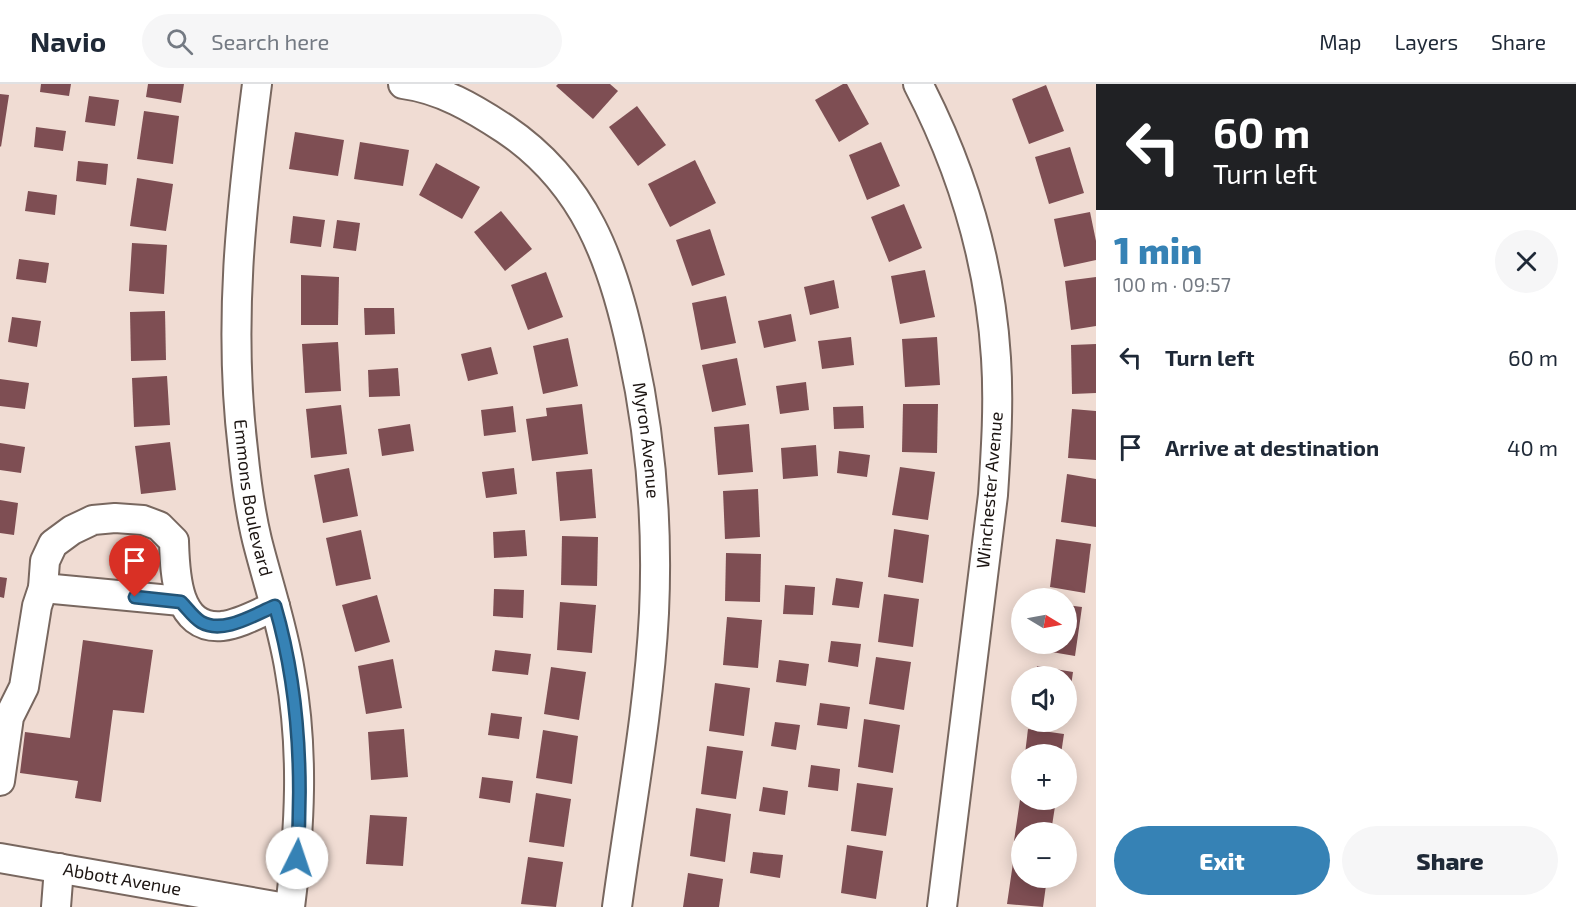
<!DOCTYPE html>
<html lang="en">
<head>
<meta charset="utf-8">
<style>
  :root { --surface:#fff; --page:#f6f6f7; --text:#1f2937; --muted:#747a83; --line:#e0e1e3; --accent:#3682b5 }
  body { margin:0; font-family:"Exo 2",sans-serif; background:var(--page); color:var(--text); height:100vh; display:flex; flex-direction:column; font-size:22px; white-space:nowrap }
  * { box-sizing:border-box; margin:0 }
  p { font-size:20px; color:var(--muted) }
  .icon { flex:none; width:33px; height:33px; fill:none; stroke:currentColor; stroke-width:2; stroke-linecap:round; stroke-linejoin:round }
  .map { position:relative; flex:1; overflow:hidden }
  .drawer { display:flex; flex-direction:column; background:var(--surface); width:480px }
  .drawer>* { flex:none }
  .hud { background:#202124; color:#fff; overflow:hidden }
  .needle { width:39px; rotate:100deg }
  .tools { position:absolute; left:1011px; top:504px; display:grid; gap:12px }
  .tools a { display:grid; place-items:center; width:66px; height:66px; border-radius:50%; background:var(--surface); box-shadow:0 3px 15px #0003; font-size:30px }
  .pin { position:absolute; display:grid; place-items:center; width:51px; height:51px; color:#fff; margin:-62px -26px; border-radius:50% 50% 50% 0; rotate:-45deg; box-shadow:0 0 6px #0007 }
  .pin .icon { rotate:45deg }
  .me { position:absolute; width:66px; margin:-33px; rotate:4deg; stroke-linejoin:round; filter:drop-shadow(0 0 4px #0008) }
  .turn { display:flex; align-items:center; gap:21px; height:126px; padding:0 18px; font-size:27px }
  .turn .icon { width:78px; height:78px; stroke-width:2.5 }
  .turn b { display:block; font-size:42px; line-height:51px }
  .round { display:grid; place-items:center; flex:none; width:63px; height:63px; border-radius:32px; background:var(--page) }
  .headline { display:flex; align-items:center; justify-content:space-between; height:102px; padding:0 18px }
  h1 { font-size:36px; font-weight:800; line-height:45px; color:var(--accent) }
  .action { display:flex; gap:12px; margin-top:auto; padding:12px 18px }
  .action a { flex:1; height:69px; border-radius:36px; background:var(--accent); color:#fff; font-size:24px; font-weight:800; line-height:69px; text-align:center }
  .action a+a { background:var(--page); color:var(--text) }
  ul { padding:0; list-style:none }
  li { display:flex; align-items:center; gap:18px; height:90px; padding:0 18px }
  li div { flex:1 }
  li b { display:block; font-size:22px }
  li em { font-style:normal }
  header { display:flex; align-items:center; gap:36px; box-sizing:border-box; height:84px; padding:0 30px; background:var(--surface); border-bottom:2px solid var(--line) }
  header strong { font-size:28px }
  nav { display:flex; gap:33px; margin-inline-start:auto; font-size:21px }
  .search { width:420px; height:54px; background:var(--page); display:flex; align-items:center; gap:15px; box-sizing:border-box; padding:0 21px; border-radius:33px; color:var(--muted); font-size:22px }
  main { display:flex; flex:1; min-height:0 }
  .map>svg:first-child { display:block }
</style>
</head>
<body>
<header>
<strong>Navio</strong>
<div class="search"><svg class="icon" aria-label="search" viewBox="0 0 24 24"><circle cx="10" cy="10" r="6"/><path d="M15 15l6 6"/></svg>Search here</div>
<nav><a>Map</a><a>Layers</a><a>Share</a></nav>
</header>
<main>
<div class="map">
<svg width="1096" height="823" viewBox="0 0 1096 823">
  <rect width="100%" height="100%" fill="#f0dcd3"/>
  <g fill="#7e4e53">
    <polygon points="41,0 71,0 69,12 40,8"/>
    <polygon points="148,0 184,0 181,19 146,13"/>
    <polygon points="558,0 610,0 618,7 593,35 556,2"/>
    <polygon points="843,0 847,0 869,40 839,58 815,16"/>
    <polygon points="1046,1 1064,47 1029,60 1012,15"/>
    <polygon points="0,10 9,11 1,63 0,62"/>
    <polygon points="89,12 119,16 115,42 85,38"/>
    <polygon points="637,22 666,61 638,82 609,43"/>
    <polygon points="144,27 179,32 173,80 137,75"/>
    <polygon points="36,43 66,47 63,67 34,63"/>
    <polygon points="295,48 344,56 338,92 289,85"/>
    <polygon points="360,58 409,66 403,102 354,95"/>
    <polygon points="881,58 900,102 867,116 849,71"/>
    <polygon points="1070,63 1084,109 1049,120 1035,73"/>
    <polygon points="695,76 716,119 670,143 648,100"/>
    <polygon points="78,77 108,80 106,101 76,97"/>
    <polygon points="436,79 480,103 462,135 419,111"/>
    <polygon points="137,94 173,100 166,147 130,142"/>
    <polygon points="28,107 57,111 55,131 25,127"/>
    <polygon points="904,120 922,164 889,178 871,133"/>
    <polygon points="501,127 532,165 505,187 474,148"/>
    <polygon points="1090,128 1096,157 1096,176 1064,183 1054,135"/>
    <polygon points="293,132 325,136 321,163 290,159"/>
    <polygon points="337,136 360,139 356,167 333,164"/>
    <polygon points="710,145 725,191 692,202 676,156"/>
    <polygon points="132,159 167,161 164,210 129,207"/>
    <polygon points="19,175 49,179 46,199 16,195"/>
    <polygon points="925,186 935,233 900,240 891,192"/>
    <polygon points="546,188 563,233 528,246 511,201"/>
    <polygon points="301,191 339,193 338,241 301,241"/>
    <polygon points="1096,193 1096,242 1071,246 1065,197"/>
    <polygon points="834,196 839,224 810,231 804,203"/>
    <polygon points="726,212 736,259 701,266 692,219"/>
    <polygon points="364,224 394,224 395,250 365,251"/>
    <polygon points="165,227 166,276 131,277 130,228"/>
    <polygon points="791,230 796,257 764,264 758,237"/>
    <polygon points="12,233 41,237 37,263 8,258"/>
    <polygon points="851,253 854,281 822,285 818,257"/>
    <polygon points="937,253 940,301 905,303 902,255"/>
    <polygon points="568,254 578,302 543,310 533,262"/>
    <polygon points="338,258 341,307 305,309 302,260"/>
    <polygon points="1096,260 1096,309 1072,310 1071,261"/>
    <polygon points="491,263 498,290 468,297 461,270"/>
    <polygon points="737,274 746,321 712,328 702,281"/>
    <polygon points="398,284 400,312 369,313 368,286"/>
    <polygon points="167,292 170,341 134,343 132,294"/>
    <polygon points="0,295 29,299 25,325 0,322"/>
    <polygon points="806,298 809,326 780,330 776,302"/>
    <polygon points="582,320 588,370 532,377 526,335 547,332 546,324"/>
    <polygon points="903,320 938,320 937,369 902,368"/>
    <polygon points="341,321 347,370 311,374 306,325"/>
    <polygon points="513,322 516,348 484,352 481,326"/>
    <polygon points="863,322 864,344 834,345 833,323"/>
    <polygon points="1072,325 1096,327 1096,376 1068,374"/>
    <polygon points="410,340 414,367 382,372 378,345"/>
    <polygon points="749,340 753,388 718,391 714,343"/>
    <polygon points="170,358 176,406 141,410 135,362"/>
    <polygon points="0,359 25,363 21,389 0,386"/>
    <polygon points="816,361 818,392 783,395 781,364"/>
    <polygon points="839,367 870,371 867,393 837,389"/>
    <polygon points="900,383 935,388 928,436 892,431"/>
    <polygon points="349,384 358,432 323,439 314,391"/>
    <polygon points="514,384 517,410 486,414 482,388"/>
    <polygon points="592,385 596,434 560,437 556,388"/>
    <polygon points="1067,390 1096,395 1096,443 1061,438"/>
    <polygon points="758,405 760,453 725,455 723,407"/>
    <polygon points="0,416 18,419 14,451 0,449"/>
    <polygon points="894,445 929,451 923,499 888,493"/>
    <polygon points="361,446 371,495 336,502 326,454"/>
    <polygon points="525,446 527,472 494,474 493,448"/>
    <polygon points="562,452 598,453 597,502 561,501"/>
    <polygon points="1056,455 1091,460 1085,509 1050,503"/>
    <polygon points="726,469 761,470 760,518 725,517"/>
    <polygon points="0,493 7,494 4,514 0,513"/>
    <polygon points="836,494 863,498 859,524 832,521"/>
    <polygon points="785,501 815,503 813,531 783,530"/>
    <polygon points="494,505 524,506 523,534 493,532"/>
    <polygon points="884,510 919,515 913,563 878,558"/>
    <polygon points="377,511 390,558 355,568 342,521"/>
    <polygon points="560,518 596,521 592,569 557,566"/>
    <polygon points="1066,521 1082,523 1075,572 1040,566 1041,560 1066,560"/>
    <polygon points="727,533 762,536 758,584 723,581"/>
    <polygon points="83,556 153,566 144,629 113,626 101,718 75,714 78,697 20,689 25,648 70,654"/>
    <polygon points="831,557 861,560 858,583 828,578"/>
    <polygon points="495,566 531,570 528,591 492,587"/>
    <polygon points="876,573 911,578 904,626 869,620"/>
    <polygon points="393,575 402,624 366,630 358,582"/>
    <polygon points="779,576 809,580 806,602 776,598"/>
    <polygon points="1037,582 1073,588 1068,623 1066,592 1036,592"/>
    <polygon points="551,583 586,588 579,636 544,630"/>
    <polygon points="715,599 750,604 744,652 709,647"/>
    <polygon points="820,619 850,623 847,645 817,641"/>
    <polygon points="491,629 522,633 519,655 488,651"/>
    <polygon points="864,635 900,641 893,689 858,683"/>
    <polygon points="775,638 800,641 796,666 771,662"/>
    <polygon points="404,645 408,693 371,696 368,648"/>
    <polygon points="1028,645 1064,650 1061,670 1025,670"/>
    <polygon points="543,646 578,652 572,700 536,694"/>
    <polygon points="707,662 743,667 736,715 701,710"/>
    <polygon points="811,681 840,685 838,707 808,703"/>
    <polygon points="482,693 513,697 510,719 479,714"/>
    <polygon points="857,699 893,704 886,752 851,747"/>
    <polygon points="763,703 788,707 785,731 759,727"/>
    <polygon points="536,709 571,715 564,763 529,758"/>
    <polygon points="1020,716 1056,716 1051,748 1022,748 1022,758 1014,757"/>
    <polygon points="696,724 731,730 725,778 690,772"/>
    <polygon points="370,731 407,733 403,782 366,780"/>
    <polygon points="847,761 883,767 876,815 841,809"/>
    <polygon points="753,768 783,771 780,794 750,789"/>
    <polygon points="1014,772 1022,773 1022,794 1047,794 1043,823 1007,820"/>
    <polygon points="528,773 563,778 556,823 521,820"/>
    <polygon points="688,789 723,795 719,823 683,823"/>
  </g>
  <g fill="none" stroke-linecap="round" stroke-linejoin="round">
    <g stroke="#78675f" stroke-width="32">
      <g id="minor">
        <path id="s1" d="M257 0C241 124 228 241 243 366 246 396 250 427 257 456 268 500 283 543 290 588 304 667 300 744 290 823"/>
        <path id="s2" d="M403 0C441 5 473 24 505 45 585 99 613 177 632 267 651 353 658 441 654 529 649 627 630 726 617 823"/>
        <path d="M918 0C962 85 990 178 996 274 999 320 996 365 993 411L942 823"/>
        <polyline points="43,504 181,517"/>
        <path d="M0 697 9 633 24 603 37 522 43 504 45 477 53 460 72 446 93 436 115 434 143 436 159 442 174 457C175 489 176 546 222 542 240 540 259 529 275 522"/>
        <path id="s3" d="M0 774 280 823"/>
        <polyline points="56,823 59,784"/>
      </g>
    </g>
    <use href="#minor" stroke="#fff" stroke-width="28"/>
  </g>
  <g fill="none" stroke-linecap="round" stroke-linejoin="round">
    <g stroke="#235476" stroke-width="15">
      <path id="route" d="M135 513 181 518C187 524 194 534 201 538 223 551 255 530 275 522 299 604 303 689 297 774"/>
    </g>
    <use href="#route" stroke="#3682b5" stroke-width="10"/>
  </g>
  <g text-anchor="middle" stroke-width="6" stroke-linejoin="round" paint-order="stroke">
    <g font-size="18" fill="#1c1512" stroke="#fff">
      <text dy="6" stroke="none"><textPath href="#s2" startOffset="466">Myron Avenue</textPath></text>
      <text transform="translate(990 406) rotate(-85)" y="6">Winchester Avenue</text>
      <text dy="6" stroke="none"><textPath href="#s1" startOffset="416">Emmons Boulevard</textPath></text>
      <text dy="6" stroke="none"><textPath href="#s3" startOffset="124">Abbott Avenue</textPath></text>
    </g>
  </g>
</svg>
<div class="tools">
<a><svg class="needle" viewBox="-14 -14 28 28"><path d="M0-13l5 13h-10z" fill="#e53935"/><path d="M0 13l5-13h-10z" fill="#747a83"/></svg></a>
<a><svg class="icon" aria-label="sound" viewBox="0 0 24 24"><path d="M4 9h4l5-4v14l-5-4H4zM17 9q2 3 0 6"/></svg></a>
<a>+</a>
<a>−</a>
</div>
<div class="pin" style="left:135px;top:513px;background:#d93025"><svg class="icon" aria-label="arrive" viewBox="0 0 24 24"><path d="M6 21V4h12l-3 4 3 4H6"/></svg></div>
<svg class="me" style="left:297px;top:774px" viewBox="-20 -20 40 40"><circle r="19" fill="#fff"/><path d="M0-13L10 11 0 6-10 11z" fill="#3682b5"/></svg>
</div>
<section class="drawer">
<div class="hud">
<div class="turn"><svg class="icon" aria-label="left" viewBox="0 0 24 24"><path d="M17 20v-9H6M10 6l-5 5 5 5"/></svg><div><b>60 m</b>Turn left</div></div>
</div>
<div class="headline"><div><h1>1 min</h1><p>100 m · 09:57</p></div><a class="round"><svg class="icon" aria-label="close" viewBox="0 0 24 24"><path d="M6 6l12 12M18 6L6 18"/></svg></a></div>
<ul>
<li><svg class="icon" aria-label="left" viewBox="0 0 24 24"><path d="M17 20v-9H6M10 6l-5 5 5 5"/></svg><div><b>Turn left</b></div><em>60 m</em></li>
<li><svg class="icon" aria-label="arrive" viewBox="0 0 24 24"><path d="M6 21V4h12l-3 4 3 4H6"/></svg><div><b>Arrive at destination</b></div><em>40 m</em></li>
</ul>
<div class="action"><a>Exit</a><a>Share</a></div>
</section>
</main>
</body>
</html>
